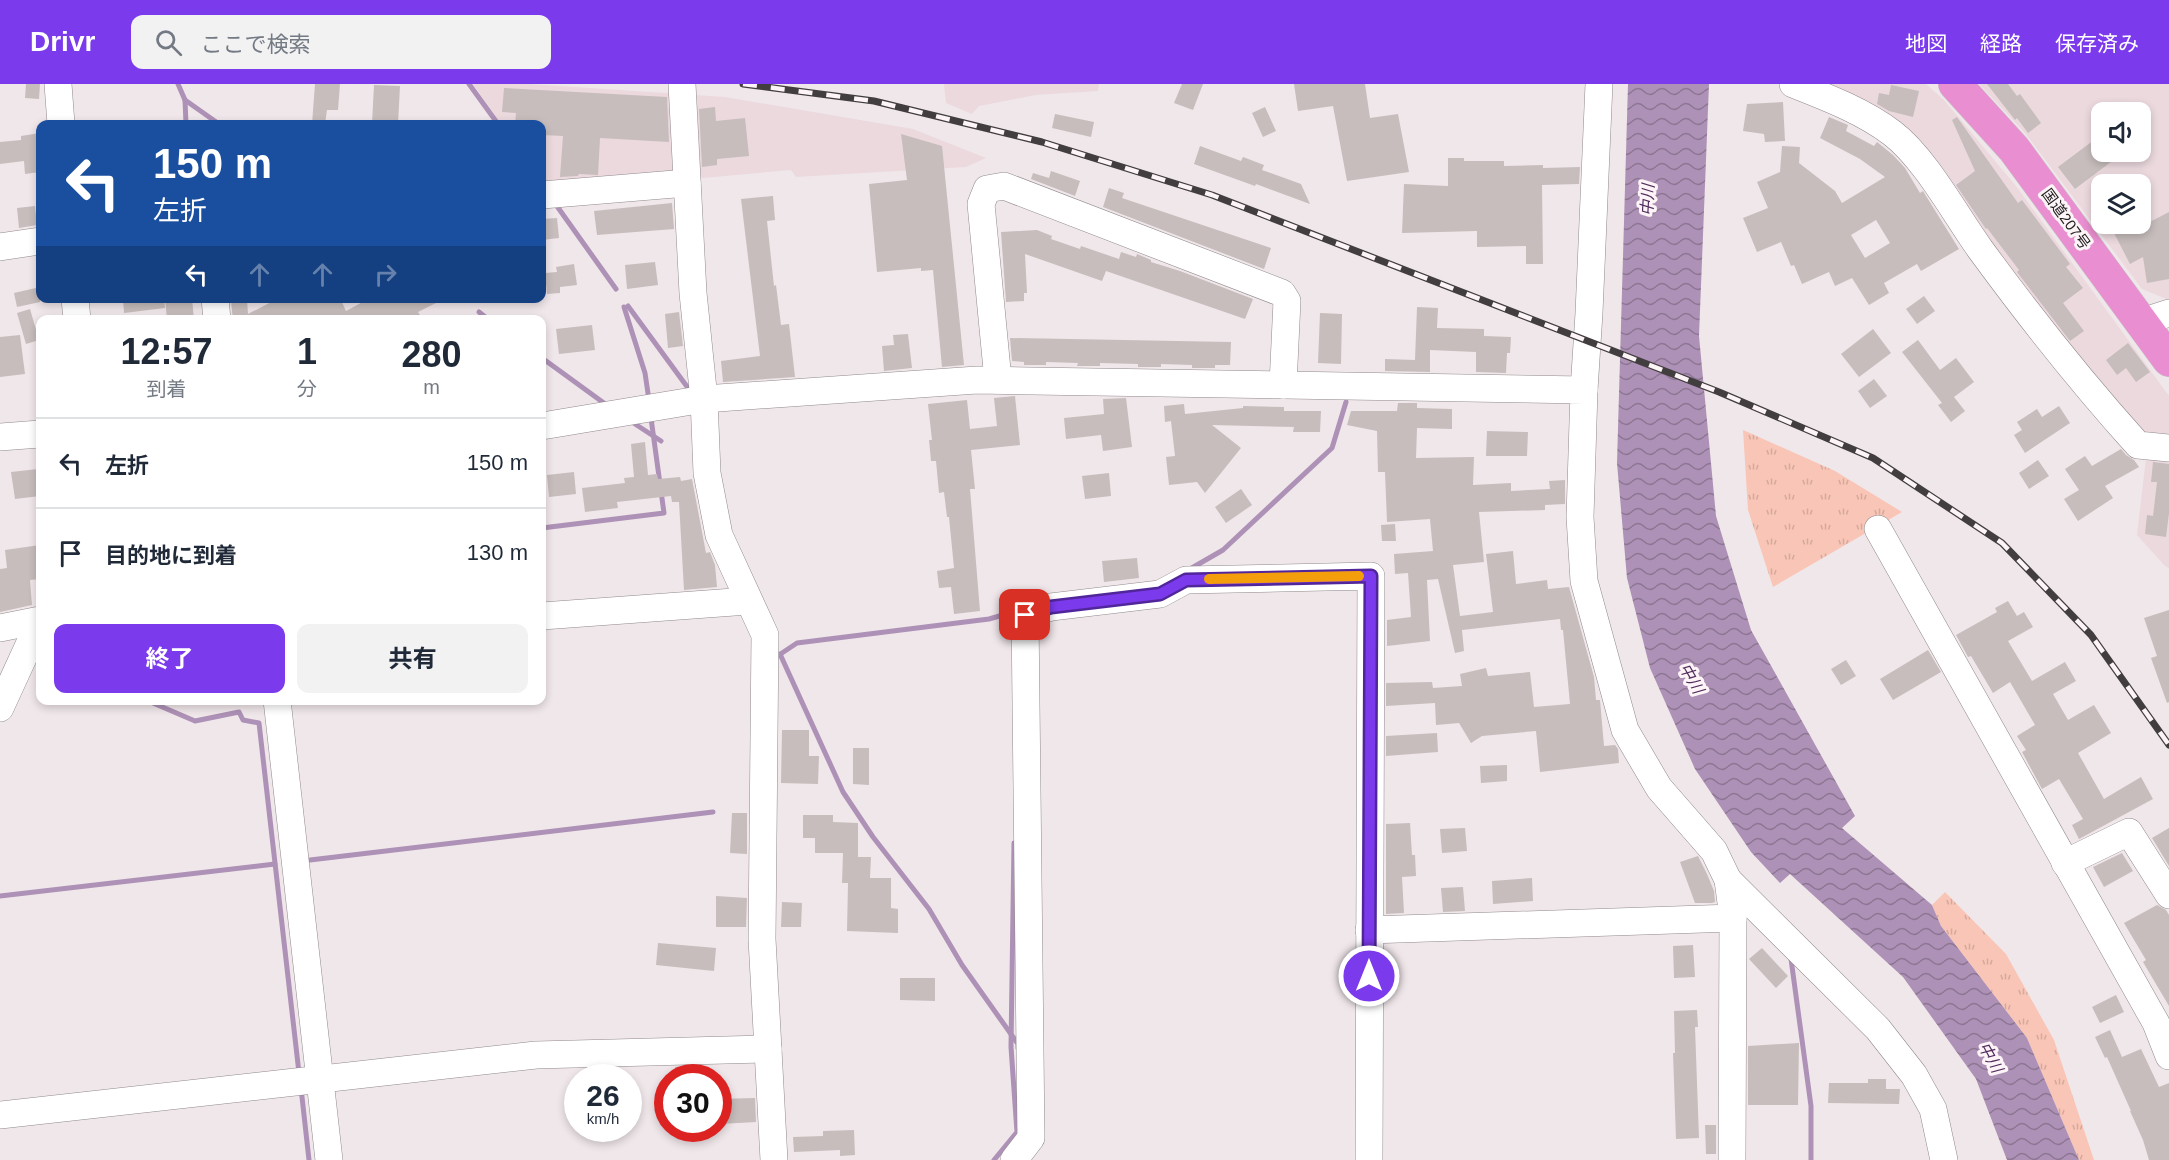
<!DOCTYPE html>
<html lang="ja">
<head>
<meta charset="utf-8">
<style>
  :root { --surface:#fff; --page:#f2f2f3; --text:#1f2937; --muted:#747a83; --line:#e0e1e3; --accent:#7c3aed }
  body { margin:0; font-family:Arial,"Noto Sans JP",sans-serif; background:var(--page); color:var(--text); height:100vh; display:flex; flex-direction:column; font-size:22px; white-space:nowrap }
  * { box-sizing:border-box; margin:0 }
  p { font-size:20px; color:var(--muted) }
  .icon { flex:none; width:33px; height:33px; fill:none; stroke:currentColor; stroke-width:2; stroke-linecap:round; stroke-linejoin:round }
  .map { position:relative; flex:1; overflow:hidden }
  .panel { position:absolute; left:36px; top:231px; width:510px; height:390px; display:flex; flex-direction:column; background:var(--surface); border-radius:12px; box-shadow:0 3px 9px #0003 }
  .panel>* { flex:none }
  .top-card { position:absolute; left:36px; top:36px; width:510px; height:183px; border-radius:12px; box-shadow:0 3px 9px #0003; background:#1a4fa0; color:#fff; overflow:hidden }
  .fabs { position:absolute; left:2091px; top:18px; display:grid; gap:12px }
  .fabs a { display:grid; place-items:center; width:60px; height:60px; border-radius:12px; background:var(--surface); box-shadow:0 3px 9px #0003; font-size:30px }
  .speed { position:absolute; left:564px; top:980px; display:flex; gap:12px; font-size:30px; font-weight:700; text-align:center }
  .speed>* { display:grid; place-content:center; width:78px; height:78px; border-radius:50%; background:var(--surface); box-shadow:0 3px 9px #0003; line-height:1 }
  .speed small { font-size:15px; font-weight:400 }
  .speed .limit { border:9px solid #d22; background:#fff; color:#111 }
  .pin { position:absolute; display:grid; place-items:center; width:51px; height:51px; color:#fff; margin:-26px; border-radius:12px; box-shadow:0 3px 9px #0006 }
  .me { position:absolute; width:66px; margin:-33px; rotate:0deg; stroke-linejoin:round; filter:drop-shadow(0 0 4px #0008) }
  .turn { display:flex; align-items:center; gap:21px; height:126px; padding:0 18px; font-size:27px }
  .turn .icon { width:78px; height:78px; stroke-width:2.5 }
  .turn b { display:block; font-size:42px; line-height:51px }
  .lanes { display:flex; align-items:center; height:57px; padding:0 18px; background:#0003; justify-content:center; gap:30px; direction:ltr }
  .lanes .off { opacity:.35 }
  .eta { display:flex; justify-content:space-evenly; align-items:center; height:102px; text-align:center }
  .eta b { font-size:36px; font-weight:700; line-height:42px }
  .action { display:flex; gap:12px; margin-top:auto; padding:12px 18px }
  .action a { flex:1; height:69px; border-radius:12px; background:var(--accent); color:#fff; font-size:24px; font-weight:700; line-height:69px; text-align:center }
  .action a+a { background:var(--page); color:var(--text) }
  ul { padding:0; list-style:none }
  li { display:flex; align-items:center; gap:18px; height:90px; padding:0 18px; border-top:2px solid var(--line) }
  li div { flex:1 }
  li b { display:block; font-size:22px }
  li em { font-style:normal }
  header { display:flex; align-items:center; gap:36px; box-sizing:border-box; height:84px; padding:0 30px; background:var(--accent); color:#fff }
  header strong { font-size:28px }
  nav { display:flex; gap:33px; margin-inline-start:auto; font-size:21px }
  .search { width:420px; height:54px; background:var(--page); display:flex; align-items:center; gap:15px; box-sizing:border-box; padding:0 21px; border-radius:12px; color:var(--muted); font-size:22px }
  .map>svg:first-child { display:block }
</style>
</head>
<body>
<header>
<strong>Drivr</strong>
<div class="search"><svg class="icon" aria-label="search" viewBox="0 0 24 24"><circle cx="10" cy="10" r="6"/><path d="M15 15l6 6"/></svg>ここで検索</div>
<nav><a>地図</a><a>経路</a><a>保存済み</a></nav>
</header>
<div class="map">
<svg width="2169" height="1076" viewBox="0 0 2169 1076">
  <defs>
    <pattern id="grass-tufts" width="24" height="20" patternUnits="userSpaceOnUse" patternTransform="scale(1.5)"><rect width="24" height="20" fill="#f9c5b6"/><path d="M3 7l-1-3M5 7V3M7 7l1-3M15 17l-1-3M17 17v-4M19 17l1-3" fill="none" stroke="#d5a99c"/></pattern>
    <pattern id="water-waves" width="16" height="10" patternUnits="userSpaceOnUse" patternTransform="scale(1.5)"><rect width="16" height="10" fill="#ae91b6"/><path d="M0 5q4-4 8 0t8 0" fill="none" stroke="#8d7694"/></pattern>
  </defs>
  <rect width="100%" height="100%" fill="#f0e7ea"/>
  <g fill="#ebd9de" fill-rule="evenodd">
    <polygon points="473,0 530,0 725,13 913,45 986,74 966,83 796,93 791,86 547,108 542,100 542,40 501,40"/>
    <polygon points="944,0 1099,0 1098,7 1036,11 979,22 972,30 946,19"/>
    <polygon points="1809,0 1926,0 1944,16 2016,102 2169,312 2169,484 2165,482 2137,451 2147,366 1915,61"/>
    <path d="M1979 0H2169V216L2142 205 2025 49ZM2102 28H2140V68H2102ZM2102 100H2140V140H2102Z"/>
  </g>
  <g fill="url(#grass-tufts)">
    <polygon points="1743,346 1835,387 1902,428 1773,503 1748,426"/>
    <polygon points="1945,808 2006,870 2054,956 2094,1076 2079,1076 2027,954 1941,842 1932,821"/>
  </g>
  <polygon fill="url(#water-waves)" points="1628,0 1709,0 1699,252 1716,432 1751,546 1855,732 1842,744 1932,821 1941,842 2027,954 2079,1076 2007,1076 1976,995 1903,893 1790,790 1780,799 1751,768 1695,685 1650,584 1627,494 1617,379"/>
  <g fill="none" stroke-linecap="round" stroke-linejoin="round">
    <g stroke="#ae91b6" stroke-width="5">
      <polyline points="178,0 185,16 186,40"/>
      <polyline points="469,0 498,40"/>
      <polyline points="185,16 219,40"/>
      <polyline points="554,118 616,205"/>
      <polyline points="628,222 688,304"/>
      <polyline points="624,223 645,289 649,316"/>
      <polyline points="479,228 489,236"/>
      <polyline points="542,274 608,322"/>
      <polyline points="632,338 661,357"/>
      <polyline points="542,444 664,429 651,334"/>
      <polyline points="1190,485 1223,466 1332,364 1346,318"/>
      <polyline points="780,570 843,708 873,753 929,825 962,881 1018,960 1018,964"/>
      <polyline points="773,575 797,559 989,535 1017,527"/>
      <polyline points="146,616 195,637 239,628 243,636 259,639 299,989"/>
      <polyline points="310,776 713,728"/>
      <polyline points="0,812 275,780"/>
      <polyline points="1791,875 1811,1022 1811,1076"/>
      <polyline points="301,1004 309,1076"/>
      <polyline points="994,1076 1017,1048 1011,963 1014,759"/>
    </g>
  </g>
  <g fill="#c7bdbd" fill-rule="evenodd">
    <polygon points="26,0 40,0 39,15 25,14"/>
    <polygon points="315,0 340,0 338,26 327,26 325,40 312,40"/>
    <polygon points="1182,0 1203,0 1193,26 1174,19"/>
    <polygon points="1294,0 1365,0 1370,34 1398,30 1409,88 1347,97 1333,22 1298,27"/>
    <polygon points="1987,0 2008,0 2017,12 2020,10 2041,39 2028,49 2017,34 2015,36"/>
    <polygon points="374,1 400,2 398,40 372,40"/>
    <polygon points="1891,1 1919,7 1913,33 1889,27 1877,20 1879,9 1889,11"/>
    <polygon points="504,4 667,13 669,58 600,54 598,91 579,90 578,92 560,93 563,52 542,51 542,40 515,40 516,29 502,28"/>
    <polygon points="1783,18 1785,57 1765,58 1764,50 1743,47 1747,20"/>
    <polygon points="715,23 716,37 745,34 749,72 717,75 717,81 702,83 699,25"/>
    <polygon points="1265,23 1276,47 1263,53 1252,29"/>
    <polygon points="1055,30 1094,38 1091,53 1052,44"/>
    <path d="M1829 33 1848 41 1846 47 1874 62 1877 58 1893 71 1905 84 1920 109 1923 107 1926 112 1959 165 1921 187 1917 180 1884 199 1889 209 1869 221 1852 194 1835 202 1829 188 1802 200 1794 181 1791 182 1781 158 1757 168 1743 134 1768 124 1757 98 1780 88 1782 62 1800 63 1799 79 1835 107 1842 119 1885 93 1860 75 1820 54ZM1876 136 1890 159 1865 174 1851 151Z"/>
    <polygon points="1957,33 2018,119 2022,116 2070,180 2066,183 2083,204 2063,219 2084,247 2070,257 2017,188 2019,186 1987,144 1986,145 1956,101 1975,87 1952,36"/>
    <polygon points="40,49 40,88 25,90 24,77 0,80 0,58 21,56 21,52"/>
    <polygon points="901,50 942,62 964,281 942,283 933,186 921,187 921,184 877,188 869,100 907,96"/>
    <polygon points="2102,50 2102,68 2124,68 2075,105 2058,83"/>
    <polygon points="1200,62 1241,77 1243,73 1264,81 1262,86 1301,100 1310,120 1256,100 1255,102 1194,80"/>
    <polygon points="1448,74 1464,74 1464,77 1504,77 1504,82 1543,81 1543,84 1580,83 1579,100 1542,101 1543,180 1526,180 1526,162 1477,163 1477,147 1402,149 1404,100 1448,102"/>
    <polygon points="1051,87 1080,97 1075,112 1031,95 1033,89 1049,94"/>
    <polygon points="1109,104 1124,109 1122,114 1271,164 1264,185 1103,123"/>
    <polygon points="773,112 775,136 767,137 774,202 776,201 781,241 789,240 795,293 723,298 721,277 760,272 741,115"/>
    <polygon points="672,119 674,145 597,151 594,127"/>
    <polygon points="35,122 37,141 19,144 17,124"/>
    <polygon points="2169,128 2169,195 2147,199 2143,173 2130,180 2114,149 2132,140 2140,140 2141,135 2144,141"/>
    <polygon points="557,134 559,154 542,156 542,135"/>
    <polygon points="1037,146 1052,152 1051,155 1080,165 1081,162 1119,175 1121,168 1136,173 1137,170 1151,176 1151,178 1180,187 1253,215 1245,235 1106,187 1102,197 1025,170 1027,209 1024,209 1024,217 1006,218 1001,148"/>
    <polygon points="655,178 658,201 627,205 625,181"/>
    <polygon points="574,180 577,201 560,203 560,209 547,210 545,189 557,188 556,183"/>
    <polygon points="40,203 40,218 17,223 14,209"/>
    <polygon points="1924,212 1935,227 1917,240 1906,225"/>
    <polygon points="123,214 164,214 165,224 124,229"/>
    <polygon points="165,214 192,214 194,236 167,236"/>
    <polygon points="279,214 340,214 346,227 370,214 446,214 418,228 420,231 409,236 233,236 231,217 247,215 248,230"/>
    <polygon points="1417,223 1438,224 1437,244 1484,245 1484,252 1511,253 1510,269 1507,269 1506,289 1476,288 1476,268 1430,266 1430,288 1385,287 1385,275 1415,276"/>
    <polygon points="30,225 39,256 26,260 17,229"/>
    <polygon points="679,228 683,262 668,264 665,230"/>
    <polygon points="1320,229 1342,230 1341,280 1318,279"/>
    <polygon points="592,241 595,266 559,270 556,245"/>
    <polygon points="1873,245 1891,269 1859,293 1841,270"/>
    <polygon points="908,250 912,284 884,287 882,262 894,261 893,251"/>
    <polygon points="20,251 25,290 0,293 0,253"/>
    <polygon points="1010,254 1231,258 1230,281 1215,281 1215,284 1192,284 1192,281 1161,280 1161,283 1138,283 1138,280 1100,279 1100,282 1077,282 1078,279 1046,278 1046,281 1024,281 1024,278 1012,277"/>
    <polygon points="1918,256 1940,286 1956,274 1974,298 1954,313 1965,327 1951,338 1938,321 1942,319 1902,268"/>
    <polygon points="2128,259 2150,288 2136,298 2126,284 2117,291 2106,276"/>
    <polygon points="1874,295 1887,312 1870,324 1858,307"/>
    <polygon points="1015,312 1020,361 971,366 975,405 970,405 980,527 954,530 951,503 939,504 937,487 954,484 949,433 947,433 944,408 939,409 936,377 931,377 929,356 932,356 928,320 967,316 970,345 997,342 994,314"/>
    <polygon points="1126,314 1132,363 1103,367 1101,351 1066,355 1064,334 1104,330 1103,315"/>
    <polygon points="1398,319 1417,319 1417,324 1452,325 1452,345 1417,344 1416,374 1474,373 1473,401 1511,399 1511,407 1550,405 1549,397 1565,396 1565,420 1545,421 1545,426 1479,428 1484,478 1453,481 1460,532 1493,528 1486,470 1513,467 1516,500 1547,496 1548,505 1569,503 1594,593 1596,616 1600,616 1604,662 1615,661 1618,665 1619,679 1540,688 1536,647 1482,652 1471,659 1459,639 1436,641 1435,619 1386,622 1386,599 1432,598 1433,604 1462,602 1460,590 1486,584 1488,592 1530,588 1534,623 1570,620 1563,546 1561,546 1560,535 1462,546 1464,567 1455,569 1438,495 1427,496 1430,557 1387,562 1387,536 1411,533 1408,489 1395,490 1394,470 1433,467 1430,435 1387,438 1385,388 1378,388 1377,347 1347,341 1351,327 1397,327"/>
    <polygon points="1184,320 1185,330 1243,324 1243,322 1284,323 1284,327 1321,327 1320,348 1293,348 1294,343 1212,341 1241,364 1205,409 1197,398 1169,401 1166,373 1175,372 1171,337 1165,338 1164,322"/>
    <polygon points="2059,322 2070,339 2025,369 2014,351 2022,346 2017,338 2037,325 2042,333"/>
    <polygon points="1487,347 1528,348 1527,372 1486,372"/>
    <polygon points="645,358 648,391 657,390 658,395 680,393 681,397 692,395 706,469 710,468 715,481 717,503 684,506 679,418 672,418 671,412 617,418 618,424 585,428 582,404 625,399 624,394 634,393 631,360"/>
    <polygon points="2121,365 2126,371 2134,376 2139,383 2105,402 2113,414 2078,437 2064,415 2079,406 2065,385 2085,372 2092,382"/>
    <polygon points="2038,376 2049,392 2029,405 2019,389"/>
    <polygon points="2153,378 2169,380 2169,429 2166,453 2145,450 2147,431 2153,432 2157,398 2151,398"/>
    <polygon points="38,385 40,412 15,415 11,388"/>
    <polygon points="574,388 576,410 549,413 547,391"/>
    <polygon points="1109,389 1111,412 1085,415 1082,392"/>
    <polygon points="1241,405 1252,421 1226,439 1215,423"/>
    <polygon points="1395,440 1396,457 1382,457 1381,441"/>
    <polygon points="40,461 40,495 30,496 32,521 0,528 0,485 7,484 5,466"/>
    <polygon points="1137,474 1139,494 1104,498 1102,477"/>
    <polygon points="2008,517 2017,532 2024,528 2033,543 2008,557 2032,597 2065,578 2076,597 2053,610 2068,636 2094,621 2111,649 2078,669 2104,715 2141,693 2153,715 2079,755 2072,741 2083,735 2059,695 2042,705 2022,668 2026,666 2017,652 2035,641 2010,598 1993,609 1971,572 1968,573 1956,551 1997,528 1995,524"/>
    <polygon points="2169,526 2169,618 2167,619 2151,574 2157,572 2144,534"/>
    <polygon points="1928,566 1941,588 1893,616 1880,595"/>
    <polygon points="1846,576 1856,592 1841,601 1831,585"/>
    <polygon points="782,646 809,646 809,672 819,672 818,700 781,699"/>
    <polygon points="1437,649 1438,668 1386,672 1386,652"/>
    <polygon points="853,664 869,664 869,701 853,700"/>
    <polygon points="1507,681 1507,697 1481,699 1480,682"/>
    <polygon points="732,729 747,729 747,770 730,769"/>
    <polygon points="803,731 833,731 833,738 858,739 858,773 871,773 870,794 891,794 891,824 898,825 898,849 847,847 848,799 842,799 843,769 815,769 815,754 803,754"/>
    <polygon points="1410,739 1412,771 1415,771 1416,792 1402,793 1404,829 1386,830 1386,740"/>
    <polygon points="1465,744 1467,767 1442,769 1440,745"/>
    <polygon points="2169,744 2169,782 2152,754"/>
    <polygon points="2122,769 2133,787 2104,803 2093,783"/>
    <polygon points="1698,772 1707,790 1714,807 1715,818 1712,819 1695,819 1680,778"/>
    <polygon points="1532,794 1533,817 1493,820 1492,797"/>
    <polygon points="1463,803 1465,827 1443,828 1441,804"/>
    <polygon points="716,812 747,814 746,843 716,843"/>
    <polygon points="782,818 802,819 801,843 781,843"/>
    <polygon points="2157,821 2166,826 2169,831 2169,922 2143,878 2146,876 2124,839"/>
    <polygon points="658,859 716,864 714,887 656,881"/>
    <polygon points="1693,861 1695,893 1674,894 1673,862"/>
    <polygon points="1762,864 1788,892 1776,904 1749,875"/>
    <polygon points="900,894 935,894 935,917 900,916"/>
    <polygon points="2116,911 2124,928 2100,939 2092,923"/>
    <polygon points="1697,926 1698,943 1695,943 1699,1054 1676,1055 1673,969 1675,969 1674,927"/>
    <polygon points="2110,946 2122,973 2141,965 2159,1003 2169,999 2169,1076 2149,1076 2143,1056 2130,1027 2131,1027 2107,973 2105,974 2095,953"/>
    <polygon points="1799,959 1798,1021 1748,1021 1748,962"/>
    <polygon points="675,983 691,983 692,993 675,993"/>
    <polygon points="1868,995 1886,995 1886,1005 1900,1005 1899,1020 1828,1019 1829,999 1868,999"/>
    <polygon points="755,1014 756,1038 720,1040 719,1015"/>
    <polygon points="1705,1041 1716,1041 1716,1070 1706,1070"/>
    <polygon points="854,1046 855,1071 840,1072 840,1066 794,1068 793,1053 823,1052 823,1047"/>
  </g>
  <g fill="none" stroke-linecap="round" stroke-linejoin="round">
    <g stroke="#91898c" stroke-width="28">
      <g id="minor">
        <polyline points="58,0 61,40"/>
        <polyline points="682,0 693,209 704,315 707,389 719,451 765,551 762,855 774,1076"/>
        <path d="M1793 0C1826 13 1863 27 1892 49 1925 74 1955 130 1980 165 2029 232 2082 299 2138 361L2169 364"/>
        <polyline points="542,111 687,99"/>
        <polyline points="0,163 40,157"/>
        <polyline points="75,214 77,236"/>
        <polyline points="215,214 217,236"/>
        <polyline points="2141,238 2169,229"/>
        <polyline points="998,296 981,120 987,105 1004,102 1282,209 1287,217 1283,301"/>
        <polyline points="1584,306 1589,229 1599,0"/>
        <polyline points="542,342 704,315 977,296 1584,306 1580,433 1584,497 1625,646 1659,704 1714,767 1728,796 1733,834 1732,1076"/>
        <polyline points="0,353 40,350"/>
        <polyline points="1878,445 2156,939 2169,972"/>
        <polyline points="542,532 748,517"/>
        <polyline points="0,544 40,536"/>
        <polyline points="277,616 329,1076"/>
        <polyline points="0,624 40,537"/>
        <polyline points="2065,779 2129,748 2169,811"/>
        <polyline points="1728,796 1878,945 1914,991 1933,1025 1944,1076"/>
        <polyline points="1369,846 1733,834"/>
        <polyline points="0,1031 536,971 768,965"/>
        <polyline points="1014,1076 1031,1054 1025,531 1051,523 1160,510 1186,496 1371,492 1369,1076"/>
      </g>
    </g>
    <g stroke="#c6c5c5" stroke-width="34">
      <polyline id="highway" points="1955,0 2014,65 2169,276"/>
    </g>
    <use href="#minor" stroke="#fff" stroke-width="27"/>
    <use href="#highway" stroke="#e98ed0" stroke-width="33"/>
    <g stroke="#423e40" stroke-width="7">
      <polyline id="rail" points="743,0 874,17 1042,58 1212,111 1719,308 1873,374 2002,459 2091,551 2169,661"/>
    </g>
    <use href="#rail" stroke="#fdf4f7" stroke-width="4.5" stroke-dasharray="14" stroke-linecap="butt"/>
  </g>
  <g fill="none" stroke-linecap="round" stroke-linejoin="round">
    <g stroke="#51269a" stroke-width="15">
      <polyline id="route" points="1025,531 1051,523 1160,510 1186,496 1371,492 1369,892"/>
    </g>
    <use href="#route" stroke="#7c3aed" stroke-width="10"/>
    <polyline stroke="#f59e0b" stroke-width="10" points="1209,495 1359,492"/>
  </g>
  <g text-anchor="middle" stroke-width="6" stroke-linejoin="round" paint-order="stroke">
    <g font-size="15" fill="#232021" stroke="#fdf4f7">
      <text transform="translate(2066 135) rotate(54)" y="5">国道207号</text>
    </g>
    <g font-size="16" font-style="italic" fill="#512c5d" stroke="#fdf4f7">
      <text transform="translate(1647 116) rotate(-87)" y="6">中川</text>
      <text transform="translate(1692 594) rotate(60)" y="6">中川</text>
      <text transform="translate(1991 973) rotate(61)" y="6">中川</text>
    </g>
  </g>
</svg>
<div class="fabs">
<a><svg class="icon" aria-label="sound" viewBox="0 0 24 24"><path d="M4 9h4l5-4v14l-5-4H4zM17 9q2 3 0 6"/></svg></a>
<a><svg class="icon" aria-label="layers" viewBox="0 0 24 24"><path d="M12 4l9 5-9 5-9-5zM3 14l9 5 9-5"/></svg></a>
</div>
<div class="speed"><div>26<small>km/h</small></div><div class="limit">30</div></div>
<div class="pin" style="left:1025px;top:531px;background:#d93025"><svg class="icon" aria-label="arrive" viewBox="0 0 24 24"><path d="M6 21V4h12l-3 4 3 4H6"/></svg></div>
<svg class="me" style="left:1369px;top:892px" viewBox="-20 -20 40 40"><circle r="17" fill="#7c3aed" stroke="#fff" stroke-width="3"/><path d="M0-11L8 9 0 5-8 9z" fill="#fff"/></svg>
<div class="top-card">
<div class="turn"><svg class="icon" aria-label="left" viewBox="0 0 24 24"><path d="M17 20v-9H6M10 6l-5 5 5 5"/></svg><div><b>150 m</b>左折</div></div>
<div class="lanes"><svg class="icon" aria-label="left" viewBox="0 0 24 24"><path d="M17 20v-9H6M10 6l-5 5 5 5"/></svg><svg class="icon off" aria-label="ahead" viewBox="0 0 24 24"><path d="M12 20V5M6 11l6-6 6 6"/></svg><svg class="icon off" aria-label="ahead" viewBox="0 0 24 24"><path d="M12 20V5M6 11l6-6 6 6"/></svg><svg class="icon off" aria-label="right" viewBox="0 0 24 24"><path d="M7 20v-9h11M14 6l5 5-5 5"/></svg></div>
</div>
<section class="panel">
<div class="eta">
<div><b>12:57</b><p>到着</p></div>
<div><b>1</b><p>分</p></div>
<div><b>280</b><p>m</p></div>
</div>
<ul>
<li><svg class="icon" aria-label="left" viewBox="0 0 24 24"><path d="M17 20v-9H6M10 6l-5 5 5 5"/></svg><div><b>左折</b></div><em>150 m</em></li>
<li><svg class="icon" aria-label="arrive" viewBox="0 0 24 24"><path d="M6 21V4h12l-3 4 3 4H6"/></svg><div><b>目的地に到着</b></div><em>130 m</em></li>
</ul>
<div class="action"><a>終了</a><a>共有</a></div>
</section>
</div>
</body>
</html>
